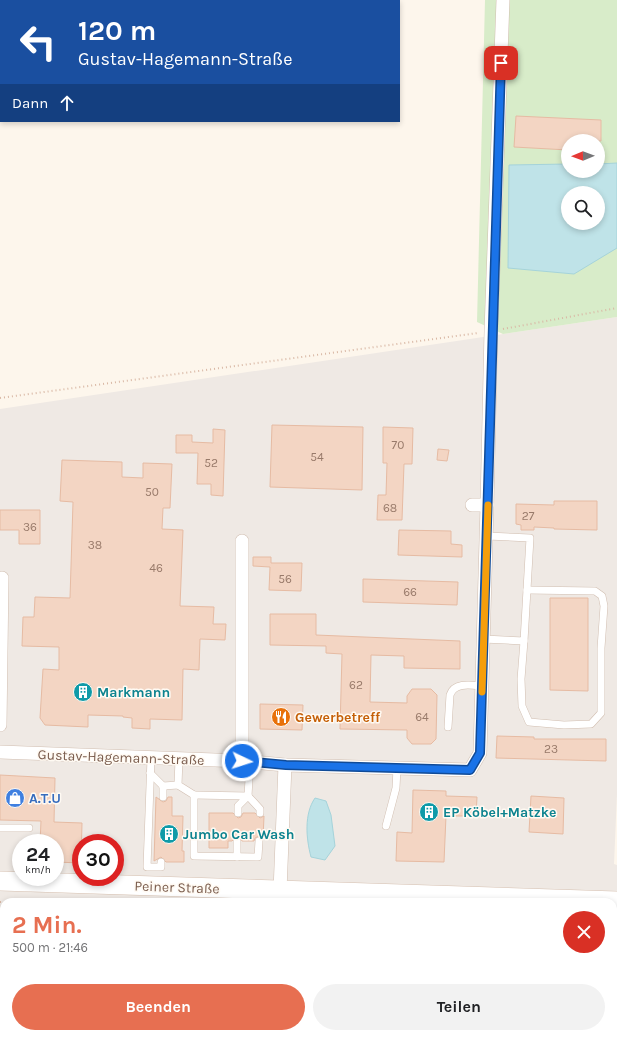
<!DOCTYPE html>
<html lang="de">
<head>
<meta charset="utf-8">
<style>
  :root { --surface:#fff; --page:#f2f2f2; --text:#202124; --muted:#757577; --accent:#e76f51 }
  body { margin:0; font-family:Karla,sans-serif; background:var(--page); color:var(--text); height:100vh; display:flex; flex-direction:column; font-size:15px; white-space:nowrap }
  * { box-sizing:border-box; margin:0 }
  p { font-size:13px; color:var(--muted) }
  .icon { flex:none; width:22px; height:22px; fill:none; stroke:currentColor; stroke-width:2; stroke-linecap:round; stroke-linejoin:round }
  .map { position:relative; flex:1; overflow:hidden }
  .panel { position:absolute; left:0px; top:898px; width:617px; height:140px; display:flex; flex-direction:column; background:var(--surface); border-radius:12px 12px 0 0; box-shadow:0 2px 6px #0003 }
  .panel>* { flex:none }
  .top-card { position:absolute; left:0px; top:0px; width:400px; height:122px; box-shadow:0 2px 6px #0003; background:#1a4fa0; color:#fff; overflow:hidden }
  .needle { width:26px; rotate:269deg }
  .tools { position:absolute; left:561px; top:134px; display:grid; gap:8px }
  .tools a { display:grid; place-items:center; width:44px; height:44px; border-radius:50%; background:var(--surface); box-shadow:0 2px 6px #0003; font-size:20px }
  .speed { position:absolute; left:12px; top:834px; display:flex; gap:8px; font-size:20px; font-weight:700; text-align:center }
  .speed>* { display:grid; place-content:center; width:52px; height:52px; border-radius:50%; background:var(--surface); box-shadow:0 2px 6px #0003; line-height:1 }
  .speed small { font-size:10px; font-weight:400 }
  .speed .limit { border:6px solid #d22; background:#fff; color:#111 }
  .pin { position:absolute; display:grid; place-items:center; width:34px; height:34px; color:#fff; margin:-17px; border-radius:8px; box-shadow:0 2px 6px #0006 }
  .me { position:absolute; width:44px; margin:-22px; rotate:94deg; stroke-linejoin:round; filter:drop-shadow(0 0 3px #0008) }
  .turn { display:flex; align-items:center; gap:14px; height:84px; padding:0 12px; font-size:18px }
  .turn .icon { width:52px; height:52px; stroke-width:2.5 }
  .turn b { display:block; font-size:28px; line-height:34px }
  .then { display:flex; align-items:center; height:38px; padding:0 12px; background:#0003; gap:8px; font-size:15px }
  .round { display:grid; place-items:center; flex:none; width:42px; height:42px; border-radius:21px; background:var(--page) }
  .overview { display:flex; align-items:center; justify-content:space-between; height:68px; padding:0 12px }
  h1 { font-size:24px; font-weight:700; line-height:30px; color:var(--accent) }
  .action { display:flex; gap:8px; margin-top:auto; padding:8px 12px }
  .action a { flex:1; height:46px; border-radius:24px; background:var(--accent); color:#fff; font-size:16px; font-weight:700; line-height:46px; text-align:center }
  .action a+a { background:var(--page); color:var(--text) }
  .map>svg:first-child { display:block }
</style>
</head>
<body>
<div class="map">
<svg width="617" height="1038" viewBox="0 0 617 1038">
  <rect width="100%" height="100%" fill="#fdf6ec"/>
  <path fill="#efe9e4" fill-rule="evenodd" d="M617 317V794L614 864 617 865V1038H0V409ZM21 843H55V877H21ZM81 843H115V877H81ZM4 902H613V1034H4Z"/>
  <path fill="#d8ecc9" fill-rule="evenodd" d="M485 0H617V317L503 334 477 322ZM568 141H598V171H568ZM568 193H598V223H568Z"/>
  <g fill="#bfe3e8" stroke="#a5d3da" fill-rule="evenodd">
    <path d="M617 163V248L574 274 508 268 509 165 568 164V171H598V164ZM568 193H598V223H568Z"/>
    <path d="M315 798 326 801 331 815 335 846 325 860 311 857C306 838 304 814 315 798Z"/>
  </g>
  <g fill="#f3d5c3" stroke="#e6bba3">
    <polygon points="516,116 601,120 601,141 568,141 568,150 514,147"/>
    <polygon points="272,425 363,427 362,490 270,487"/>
    <polygon points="383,427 413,428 412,464 404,464 402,520 377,520 378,495 386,495 387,463 383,463"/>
    <polygon points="213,429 225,430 223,496 211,495 211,484 197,484 198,453 176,453 176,435 192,435 192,442 213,443"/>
    <polygon points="438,449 449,450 447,461 437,460"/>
    <polygon points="62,460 122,462 122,477 143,478 143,463 172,464 170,508 163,508 162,529 183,530 180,606 214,607 213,624 226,624 225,640 200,639 199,670 183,669 182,720 150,719 150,729 132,728 132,718 123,717 123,716 88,715 88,727 45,725 40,718 43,669 59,670 59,647 22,646 23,617 34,617 35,597 70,598 73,502 60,501"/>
    <polygon points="554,501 597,501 597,530 554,529 554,528 534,527 534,530 521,530 521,525 516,524 516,504 554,505"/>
    <polygon points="0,510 40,510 40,544 19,544 19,530 0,530"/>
    <polygon points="399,530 451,531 451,544 462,545 462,557 398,555"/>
    <polygon points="253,557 271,557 271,563 302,563 301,591 269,590 270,567 253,566"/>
    <polygon points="363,579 458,582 457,605 363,602"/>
    <polygon points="550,598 588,598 588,691 550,690"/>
    <polygon points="270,614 316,614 316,635 460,641 460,669 404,668 404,656 371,655 370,702 407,703 407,696 412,689 431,689 437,695 436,739 431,744 412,744 407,738 407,730 340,729 342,654 326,653 326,646 270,645"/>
    <polygon points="260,704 303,705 302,730 260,729"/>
    <polygon points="497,736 534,737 534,739 606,739 606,761 496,758"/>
    <polygon points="0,775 55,778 54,822 82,823 81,863 55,862 55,843 40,843 41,821 0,820"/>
    <polygon points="413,790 446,791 446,796 477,797 476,816 446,816 444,862 396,861 397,832 412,833"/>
    <polygon points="531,796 564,798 563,834 529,832"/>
    <polygon points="156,797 163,802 166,801 168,797 172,797 172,816 183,816 182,851 184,851 184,862 166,862 161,857 154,861"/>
    <polygon points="209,813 233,813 238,818 241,817 243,813 255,813 260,818 264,816 263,839 259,836 255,838 254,841 242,841 240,837 237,836 232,841 228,841 228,848 209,848"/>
  </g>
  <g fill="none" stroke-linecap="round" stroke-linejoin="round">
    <g stroke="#d1beb0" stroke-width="8">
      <g id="lane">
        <polyline points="483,639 524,641 530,538 487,536"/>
        <polyline points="524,641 521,679 522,706 529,722 564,725 591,724 601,713 601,648 604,606 602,596 595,591 527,590"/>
        <path d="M448 727 450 695C454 682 471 685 482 686"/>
        <polyline points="151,758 147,867 161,867 161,862"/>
        <polyline points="179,759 178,785 194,795 194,856 258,857 259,841"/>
        <polyline points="250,762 248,796 260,809 260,813"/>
        <polyline points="150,773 163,786 178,785"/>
        <polyline points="194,795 248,796"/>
        <polyline points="163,797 163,786"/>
        <polyline points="238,813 238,806 248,796"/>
        <polyline points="386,826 396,788 397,768"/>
        <polyline points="0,828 29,828"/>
        <polyline points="237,857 237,841"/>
      </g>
    </g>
    <g stroke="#d1beb0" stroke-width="14">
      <g id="street">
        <polyline points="487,505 491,331 503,0"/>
        <polyline points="242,541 242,761"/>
        <polyline points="0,725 2,578"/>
        <polyline points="0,752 242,761 285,765"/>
        <polyline points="280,891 285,765 470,770 480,753 487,505 472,505"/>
      </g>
    </g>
    <g stroke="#d6c0b0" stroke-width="20">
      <polyline id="secondary" points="0,881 617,901"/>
    </g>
    <g stroke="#d9b8a5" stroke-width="2" stroke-dasharray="1 3" stroke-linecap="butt">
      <polyline points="503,329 617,308"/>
      <polyline points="0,398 478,333"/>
      <polyline points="0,902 4,902"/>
    </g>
    <use href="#lane" stroke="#fff" stroke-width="7"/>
    <use href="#street" stroke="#fff" stroke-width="13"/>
    <use href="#secondary" stroke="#fff" stroke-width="19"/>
  </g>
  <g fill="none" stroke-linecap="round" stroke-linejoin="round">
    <g stroke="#114b97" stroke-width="10">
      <polyline id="route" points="242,761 286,765 470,770 480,753 501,63"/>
    </g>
    <use href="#route" stroke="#1a73e8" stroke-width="7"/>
    <polyline stroke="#f59e0b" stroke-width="7" points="482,692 488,505"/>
  </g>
  <defs>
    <g id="building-disc" transform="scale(1)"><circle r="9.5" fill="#0f9aa8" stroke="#fffaf3"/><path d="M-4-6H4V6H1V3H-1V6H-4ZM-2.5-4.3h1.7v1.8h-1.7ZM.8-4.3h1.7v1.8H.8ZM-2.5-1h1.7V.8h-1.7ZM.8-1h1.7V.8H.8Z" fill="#fff"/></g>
    <g id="restaurant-disc" transform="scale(1)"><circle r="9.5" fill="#e8710a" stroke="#fffaf3"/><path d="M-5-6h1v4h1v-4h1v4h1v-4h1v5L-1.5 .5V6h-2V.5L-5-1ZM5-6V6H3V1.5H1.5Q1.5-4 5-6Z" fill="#fff"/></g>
    <g id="shop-disc" transform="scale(1)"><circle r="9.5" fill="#3f7fe0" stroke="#fffaf3"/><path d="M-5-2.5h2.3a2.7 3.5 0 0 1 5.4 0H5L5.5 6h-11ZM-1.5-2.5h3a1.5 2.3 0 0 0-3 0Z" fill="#fff"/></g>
  </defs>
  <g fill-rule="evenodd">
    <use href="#building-disc" x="83" y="692"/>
    <use href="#restaurant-disc" x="281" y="717"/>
    <use href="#shop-disc" x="15" y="798"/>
    <use href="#building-disc" x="429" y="812"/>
    <use href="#building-disc" x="169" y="834"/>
  </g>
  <g text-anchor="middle" stroke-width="3" stroke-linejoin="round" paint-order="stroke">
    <g font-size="12" fill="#987a6a">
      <text x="398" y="449">70</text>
      <text x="317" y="461">54</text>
      <text x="211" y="467">52</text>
      <text x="152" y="496">50</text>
      <text x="390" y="512">68</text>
      <text x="528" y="520">27</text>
      <text x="30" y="531">36</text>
      <text x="95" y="549">38</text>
      <text x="156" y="572">46</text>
      <text x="285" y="583">56</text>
      <text x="410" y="596">66</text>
      <text x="356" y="689">62</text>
      <text x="422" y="721">64</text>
      <text x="551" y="753">23</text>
    </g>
    <g font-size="14" font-weight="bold" fill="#0d838f" stroke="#fffaf3" text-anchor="start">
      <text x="97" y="697">Markmann</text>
      <text x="443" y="817">EP Köbel+Matzke</text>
      <text x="183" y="839">Jumbo Car Wash</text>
    </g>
    <g font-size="14" font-weight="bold" fill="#c56008" stroke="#fffaf3" text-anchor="start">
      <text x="295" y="722">Gewerbetreff</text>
    </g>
    <g font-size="14" fill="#7a5c4d" stroke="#fffaf3">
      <text transform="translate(121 757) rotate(2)" y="5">Gustav-Hagemann-Straße</text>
      <text transform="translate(177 887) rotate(2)" y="5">Peiner Straße</text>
    </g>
    <g font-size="14" font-weight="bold" fill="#366cbe" stroke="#fffaf3" text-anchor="start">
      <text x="29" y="803">A.T.U</text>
    </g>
  </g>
</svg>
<div class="tools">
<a><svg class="needle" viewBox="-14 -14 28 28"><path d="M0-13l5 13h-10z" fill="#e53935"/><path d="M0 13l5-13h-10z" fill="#757577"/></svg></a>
<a><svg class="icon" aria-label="search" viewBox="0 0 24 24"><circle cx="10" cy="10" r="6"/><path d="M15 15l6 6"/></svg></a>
</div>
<div class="speed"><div>24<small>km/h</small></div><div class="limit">30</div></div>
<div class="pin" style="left:501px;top:63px;background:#d93025"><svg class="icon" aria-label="arrive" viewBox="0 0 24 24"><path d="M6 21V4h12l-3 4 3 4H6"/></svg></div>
<svg class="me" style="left:242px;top:761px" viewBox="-20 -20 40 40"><circle r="17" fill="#1a73e8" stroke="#fff" stroke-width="3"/><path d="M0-11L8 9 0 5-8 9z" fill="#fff"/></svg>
<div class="top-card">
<div class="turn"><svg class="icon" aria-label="left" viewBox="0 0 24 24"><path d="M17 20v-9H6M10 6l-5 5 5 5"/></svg><div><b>120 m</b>Gustav-Hagemann-Straße</div></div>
<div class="then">Dann<svg class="icon" aria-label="ahead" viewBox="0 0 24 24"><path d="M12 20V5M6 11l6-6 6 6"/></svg></div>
</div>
<section class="panel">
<div class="overview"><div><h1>2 Min.</h1><p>500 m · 21:46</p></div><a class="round" style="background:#d93025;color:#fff"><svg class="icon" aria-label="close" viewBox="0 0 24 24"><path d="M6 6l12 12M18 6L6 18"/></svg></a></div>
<div class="action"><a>Beenden</a><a>Teilen</a></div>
</section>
</div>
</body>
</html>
